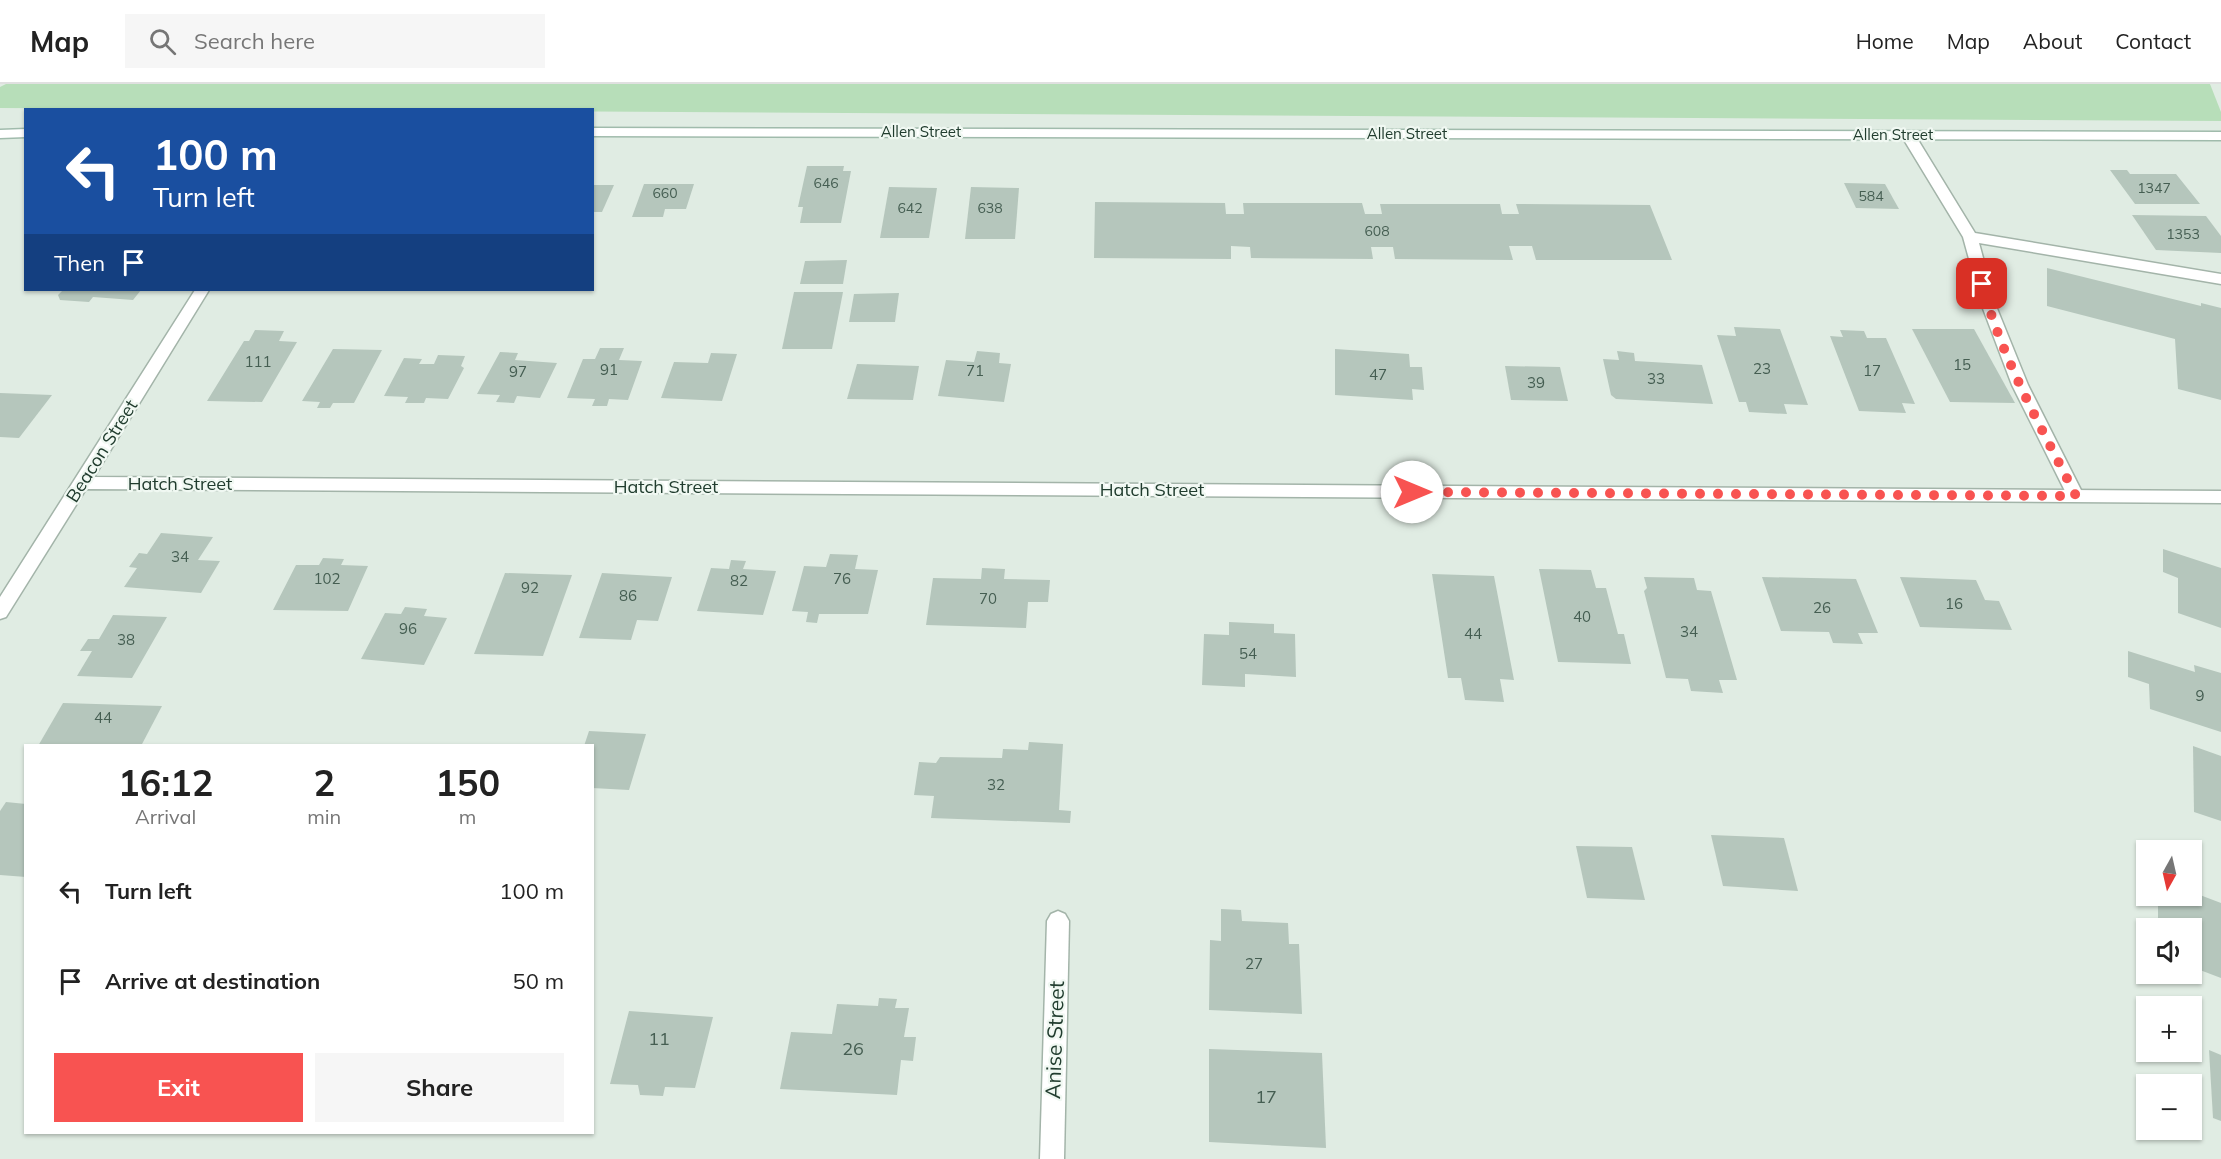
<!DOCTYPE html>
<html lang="en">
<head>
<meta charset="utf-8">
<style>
  :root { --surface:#fff; --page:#f6f6f6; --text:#222; --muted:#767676; --line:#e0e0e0; --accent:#f85351 }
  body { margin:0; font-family:Mulish,sans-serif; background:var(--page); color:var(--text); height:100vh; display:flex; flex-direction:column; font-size:22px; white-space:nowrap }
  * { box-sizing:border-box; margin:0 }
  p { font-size:20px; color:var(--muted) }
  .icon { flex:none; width:33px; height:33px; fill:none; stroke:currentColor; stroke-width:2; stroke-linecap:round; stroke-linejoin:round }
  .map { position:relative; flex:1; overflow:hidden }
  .drawer { position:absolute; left:24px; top:660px; width:570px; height:390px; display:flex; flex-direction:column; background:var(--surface); border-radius:0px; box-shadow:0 2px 4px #0004 }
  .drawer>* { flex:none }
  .top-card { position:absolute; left:24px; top:24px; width:570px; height:183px; border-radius:0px; box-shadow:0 2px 4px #0004; background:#1a4fa0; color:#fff; overflow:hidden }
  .needle { width:39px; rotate:188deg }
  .buttons { position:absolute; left:2136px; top:756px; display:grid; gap:12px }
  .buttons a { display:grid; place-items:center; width:66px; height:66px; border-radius:0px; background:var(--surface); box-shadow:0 2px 4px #0004; font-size:30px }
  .pin { position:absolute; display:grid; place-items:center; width:51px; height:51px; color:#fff; margin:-26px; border-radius:12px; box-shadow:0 3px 9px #0006 }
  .me { position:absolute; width:66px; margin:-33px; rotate:90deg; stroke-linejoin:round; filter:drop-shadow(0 0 4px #0008) }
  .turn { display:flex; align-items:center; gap:21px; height:126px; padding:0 30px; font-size:27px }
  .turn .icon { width:78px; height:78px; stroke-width:2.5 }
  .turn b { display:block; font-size:42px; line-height:51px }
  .then { display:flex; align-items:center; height:57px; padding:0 30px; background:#0003; gap:12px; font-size:22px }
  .eta { display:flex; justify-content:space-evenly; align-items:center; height:102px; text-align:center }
  .eta b { font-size:36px; font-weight:700; line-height:42px }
  .primary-button { display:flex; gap:12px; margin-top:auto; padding:12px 30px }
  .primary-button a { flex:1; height:69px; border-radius:0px; background:var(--accent); color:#fff; font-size:24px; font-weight:700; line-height:69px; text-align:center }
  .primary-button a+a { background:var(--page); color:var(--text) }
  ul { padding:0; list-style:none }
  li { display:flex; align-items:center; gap:18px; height:90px; padding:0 30px }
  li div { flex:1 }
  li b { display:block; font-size:22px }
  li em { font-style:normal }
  header { display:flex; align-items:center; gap:36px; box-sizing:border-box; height:84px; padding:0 30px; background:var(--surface); border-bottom:2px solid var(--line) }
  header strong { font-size:28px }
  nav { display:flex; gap:33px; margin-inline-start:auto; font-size:21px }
  .search { width:420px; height:54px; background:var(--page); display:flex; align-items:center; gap:15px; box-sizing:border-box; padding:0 21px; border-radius:0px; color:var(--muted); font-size:22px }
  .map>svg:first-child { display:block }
</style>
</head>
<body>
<header>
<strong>Map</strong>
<div class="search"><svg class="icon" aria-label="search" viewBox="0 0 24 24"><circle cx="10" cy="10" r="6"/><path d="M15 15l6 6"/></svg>Search here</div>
<nav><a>Home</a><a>Map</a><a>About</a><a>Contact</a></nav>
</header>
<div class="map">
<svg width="2221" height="1075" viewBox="0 0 2221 1075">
  <rect width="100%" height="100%" fill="#e0ece3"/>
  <polygon fill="#b7deb9" points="6,0 2210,0 2221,28 2221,37 0,24 0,3"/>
  <g fill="#b5c6bc">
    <polygon points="807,82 844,82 843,87 851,87 841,139 800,139 803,123 798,123"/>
    <polygon points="2110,86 2127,86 2130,90 2176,90 2200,120 2135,120"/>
    <polygon points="1844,99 1885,100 1899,125 1856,124"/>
    <polygon points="644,100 694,100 686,125 665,125 663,133 632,133"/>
    <polygon points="592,101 614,101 602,128 592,128"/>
    <polygon points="889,103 937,104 929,154 880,154"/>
    <polygon points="971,103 1019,104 1015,155 965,155"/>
    <polygon points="1095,118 1225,119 1226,130 1244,130 1243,119 1362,119 1365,130 1382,130 1380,120 1500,120 1502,130 1519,130 1516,120 1650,121 1672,176 1536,176 1532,162 1509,162 1513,176 1395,175 1393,163 1371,163 1373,175 1251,174 1250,163 1231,162 1231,175 1094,174"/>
    <polygon points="2132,131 2206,132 2221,152 2221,169 2156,166"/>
    <polygon points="847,176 843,200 800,200 805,177"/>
    <polygon points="2047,184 2201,222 2201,219 2221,224 2221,316 2178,305 2175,255 2047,222"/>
    <polygon points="63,206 141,206 133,216 93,213 89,218 60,216 58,211"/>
    <polygon points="794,208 843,208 832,265 782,265"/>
    <polygon points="899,209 895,238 849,238 854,210"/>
    <polygon points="1734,243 1780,245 1808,321 1784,320 1787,330 1749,328 1746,318 1739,318 1717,251 1736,252"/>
    <polygon points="1912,245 1974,245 2015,319 1950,318"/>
    <polygon points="255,246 284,247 279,257 297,258 262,318 207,317 244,257 249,257"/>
    <polygon points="1840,246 1864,247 1867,254 1886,254 1915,320 1902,319 1906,329 1859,327 1830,252 1843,253"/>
    <polygon points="600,264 624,264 619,276 642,277 628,316 609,315 607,322 592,322 595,315 567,314 583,275 595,275"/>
    <polygon points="333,265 382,266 354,319 333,319 330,324 317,324 320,318 302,317"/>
    <polygon points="1335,265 1409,270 1410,283 1422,283 1424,306 1412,305 1413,316 1335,311"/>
    <polygon points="977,267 1000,269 999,279 1011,280 1004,318 938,312 946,276 974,278"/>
    <polygon points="1617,267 1634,269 1635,277 1702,281 1713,320 1616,315 1611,311 1603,275 1619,276"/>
    <polygon points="500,268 518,269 515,276 557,279 540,314 517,312 514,319 496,318 500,311 477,310"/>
    <polygon points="711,269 737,270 722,317 661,314 674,278 708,279"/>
    <polygon points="438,271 465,272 461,282 464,284 448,315 426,314 424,319 405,319 408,313 384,312 404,274 422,275 419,280 434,280"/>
    <polygon points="857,280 919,282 913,316 847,315"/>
    <polygon points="1505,282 1560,283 1568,317 1511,316"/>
    <polygon points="0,309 52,311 19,354 0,353"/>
    <polygon points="161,449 213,453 198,476 220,477 201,509 124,503 137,484 129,483 139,469 147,470"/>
    <polygon points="2163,465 2221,484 2221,544 2178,529 2178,494 2163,488"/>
    <polygon points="830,470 858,471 855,485 878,486 868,530 819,530 817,539 806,538 808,528 792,527 804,482 826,483"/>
    <polygon points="323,474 344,475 341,481 368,482 348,527 273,526 296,481 319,481"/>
    <polygon points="731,476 746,477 743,485 776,487 763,531 697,527 711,484 729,485"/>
    <polygon points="982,484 1005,485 1004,495 1050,496 1048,518 1028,518 1026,544 926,541 933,494 981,495"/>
    <polygon points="1539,485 1591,486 1596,504 1606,504 1618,550 1624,550 1631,580 1558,578"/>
    <polygon points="505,489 572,491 543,572 474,570"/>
    <polygon points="602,489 672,493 658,537 637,536 631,556 579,554"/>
    <polygon points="1432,490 1494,492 1514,596 1500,595 1504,618 1465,616 1461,594 1448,594"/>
    <polygon points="1644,493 1694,494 1697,506 1711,507 1737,596 1719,596 1723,609 1691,607 1688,595 1666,594 1644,507 1647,504"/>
    <polygon points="1762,493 1856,495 1878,549 1858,549 1863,560 1833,559 1829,548 1781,547"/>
    <polygon points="1900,493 1976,496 1985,516 1999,517 2012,546 1920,543"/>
    <polygon points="405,523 427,525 424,532 447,534 424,581 361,575 385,529 401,530"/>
    <polygon points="113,531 167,533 132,594 77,592 92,567 80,567 88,555 99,555"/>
    <polygon points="1229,538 1274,540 1274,549 1295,550 1296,593 1245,590 1245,603 1202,601 1204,550 1229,551"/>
    <polygon points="2128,567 2195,588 2194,581 2221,589 2221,648 2150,625 2149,600 2128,593"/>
    <polygon points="63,619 162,622 141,662 38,662"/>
    <polygon points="589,647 646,650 629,706 592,704 592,662 584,662"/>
    <polygon points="1029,658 1063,660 1059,726 1071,727 1070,739 931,734 934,712 914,711 919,678 936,679 940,673 1002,674 1003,665 1028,666"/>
    <polygon points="2193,662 2221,672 2221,737 2194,728"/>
    <polygon points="6,718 26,720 26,793 0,791 0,727"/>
    <polygon points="1711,751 1784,754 1798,807 1723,802"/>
    <polygon points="1576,762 1632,763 1645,816 1587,814"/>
    <polygon points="2192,808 2221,819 2221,894 2192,883 2192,844 2158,844 2158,812 2192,812"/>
    <polygon points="1221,825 1241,826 1242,837 1288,839 1289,860 1299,860 1302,930 1209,926 1210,856 1221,857"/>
    <polygon points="879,914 897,915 895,924 909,924 904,953 916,953 913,977 901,976 897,1011 780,1005 791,948 832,950 837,920 878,922"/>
    <polygon points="629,927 713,933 695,1004 665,1003 663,1012 640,1011 638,1001 610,1000"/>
    <polygon points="1209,965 1322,969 1326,1064 1209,1058"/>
    <polygon points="2209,966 2221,971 2221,1037 2213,1034"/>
  </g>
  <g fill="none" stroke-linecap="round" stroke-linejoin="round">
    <g stroke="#a3b4a9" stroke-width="3">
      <polygon id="service" points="1908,47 1915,51 1975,149 2221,190 2221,200 1979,159 1996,222 2028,301 2084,412 2082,417 2070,417 2012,301 1982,222 1963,153 1901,51"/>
    </g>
    <g stroke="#a3b4a9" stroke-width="3">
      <g id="minor">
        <polygon points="195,206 209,206 94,393 2221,407 2221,419 86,405 6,533 0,535 0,513"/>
        <polygon points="1058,827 1065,830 1069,837 1064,1075 1040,1075 1047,837 1051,830"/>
      </g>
    </g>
    <g stroke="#a0bbac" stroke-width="3">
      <g id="secondary">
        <polygon points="592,44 2221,48 2221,56 592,52"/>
        <polygon points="26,45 26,53 0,54 0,46"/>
      </g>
    </g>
    <use href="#service" fill="#fff" fill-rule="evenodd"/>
    <use href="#minor" fill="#fff" fill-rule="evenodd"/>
    <use href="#secondary" fill="#fff" fill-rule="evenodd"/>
  </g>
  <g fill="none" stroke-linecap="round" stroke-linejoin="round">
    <path stroke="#f85351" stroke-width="10" stroke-dasharray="0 18" d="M1412 408 2076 412C2041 343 2002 275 1982 200"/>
  </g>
  <g text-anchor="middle" stroke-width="4.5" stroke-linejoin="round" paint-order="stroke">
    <g font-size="14" fill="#455e52">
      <text x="826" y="104">646</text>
      <text x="2154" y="109">1347</text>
      <text x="665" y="114">660</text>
      <text x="1871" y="117">584</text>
      <text x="910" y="129">642</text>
      <text x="990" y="129">638</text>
      <text x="1377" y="152">608</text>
      <text x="2183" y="155">1353</text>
    </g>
    <g font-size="15" fill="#203c2e" stroke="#f0f8f2">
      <text x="921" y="53">Allen Street</text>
      <text x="1407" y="55">Allen Street</text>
      <text x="1893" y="56">Allen Street</text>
    </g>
    <g font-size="15" fill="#455e52">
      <text x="258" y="283">111</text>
      <text x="1962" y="286">15</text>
      <text x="1762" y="290">23</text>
      <text x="609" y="291">91</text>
      <text x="975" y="292">71</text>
      <text x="1872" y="292">17</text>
      <text x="518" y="293">97</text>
      <text x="1378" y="296">47</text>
      <text x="1656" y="300">33</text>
      <text x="1536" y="304">39</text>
      <text x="180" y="478">34</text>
      <text x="327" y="500">102</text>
      <text x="842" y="500">76</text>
      <text x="739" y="502">82</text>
      <text x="530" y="509">92</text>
      <text x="628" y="517">86</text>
      <text x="988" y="520">70</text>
      <text x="1954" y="525">16</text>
      <text x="1822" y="529">26</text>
      <text x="1582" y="538">40</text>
      <text x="408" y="550">96</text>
      <text x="1689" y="553">34</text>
      <text x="1473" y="555">44</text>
      <text x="126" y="561">38</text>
      <text x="1248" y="575">54</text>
      <text x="2200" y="617">9</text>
      <text x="103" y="639">44</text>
      <text x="996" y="706">32</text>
      <text x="1254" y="885">27</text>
    </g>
    <g font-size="18" fill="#203c2e" stroke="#f0f8f2">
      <text transform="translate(102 367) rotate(-58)" y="6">Beacon Street</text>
      <text x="180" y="406">Hatch Street</text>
      <text x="666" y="409">Hatch Street</text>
      <text x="1152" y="412">Hatch Street</text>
    </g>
    <g font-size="18" fill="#455e52">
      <text x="659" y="961">11</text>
      <text x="853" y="971">26</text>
      <text x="1266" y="1019">17</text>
    </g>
    <g font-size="21" fill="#203c2e" stroke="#f0f8f2">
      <text transform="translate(1055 956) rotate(-88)" y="7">Anise Street</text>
    </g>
  </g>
</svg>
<div class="buttons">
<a><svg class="needle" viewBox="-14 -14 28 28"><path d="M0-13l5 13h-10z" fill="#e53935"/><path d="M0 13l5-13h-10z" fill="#767676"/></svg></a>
<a><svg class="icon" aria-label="sound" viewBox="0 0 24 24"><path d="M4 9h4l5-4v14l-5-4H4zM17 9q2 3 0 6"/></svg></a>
<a>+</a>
<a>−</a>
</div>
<div class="pin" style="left:1982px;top:200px;background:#d93025"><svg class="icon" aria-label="arrive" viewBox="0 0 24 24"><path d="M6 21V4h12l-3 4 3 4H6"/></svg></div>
<svg class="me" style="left:1412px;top:408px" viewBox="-20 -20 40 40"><circle r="19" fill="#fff"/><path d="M0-13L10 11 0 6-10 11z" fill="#f85351"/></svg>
<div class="top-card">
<div class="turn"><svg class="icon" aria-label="left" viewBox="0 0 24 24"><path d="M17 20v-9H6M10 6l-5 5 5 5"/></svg><div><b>100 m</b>Turn left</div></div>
<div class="then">Then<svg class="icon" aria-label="arrive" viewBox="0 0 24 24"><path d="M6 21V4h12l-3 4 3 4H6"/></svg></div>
</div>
<section class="drawer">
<div class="eta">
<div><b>16:12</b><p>Arrival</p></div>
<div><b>2</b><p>min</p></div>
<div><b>150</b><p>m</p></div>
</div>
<ul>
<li><svg class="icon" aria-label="left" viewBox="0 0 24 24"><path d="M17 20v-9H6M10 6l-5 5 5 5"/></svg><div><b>Turn left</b></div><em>100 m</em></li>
<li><svg class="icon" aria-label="arrive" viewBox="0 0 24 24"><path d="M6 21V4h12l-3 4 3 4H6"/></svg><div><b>Arrive at destination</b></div><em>50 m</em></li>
</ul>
<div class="primary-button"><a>Exit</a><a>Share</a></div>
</section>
</div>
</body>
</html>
